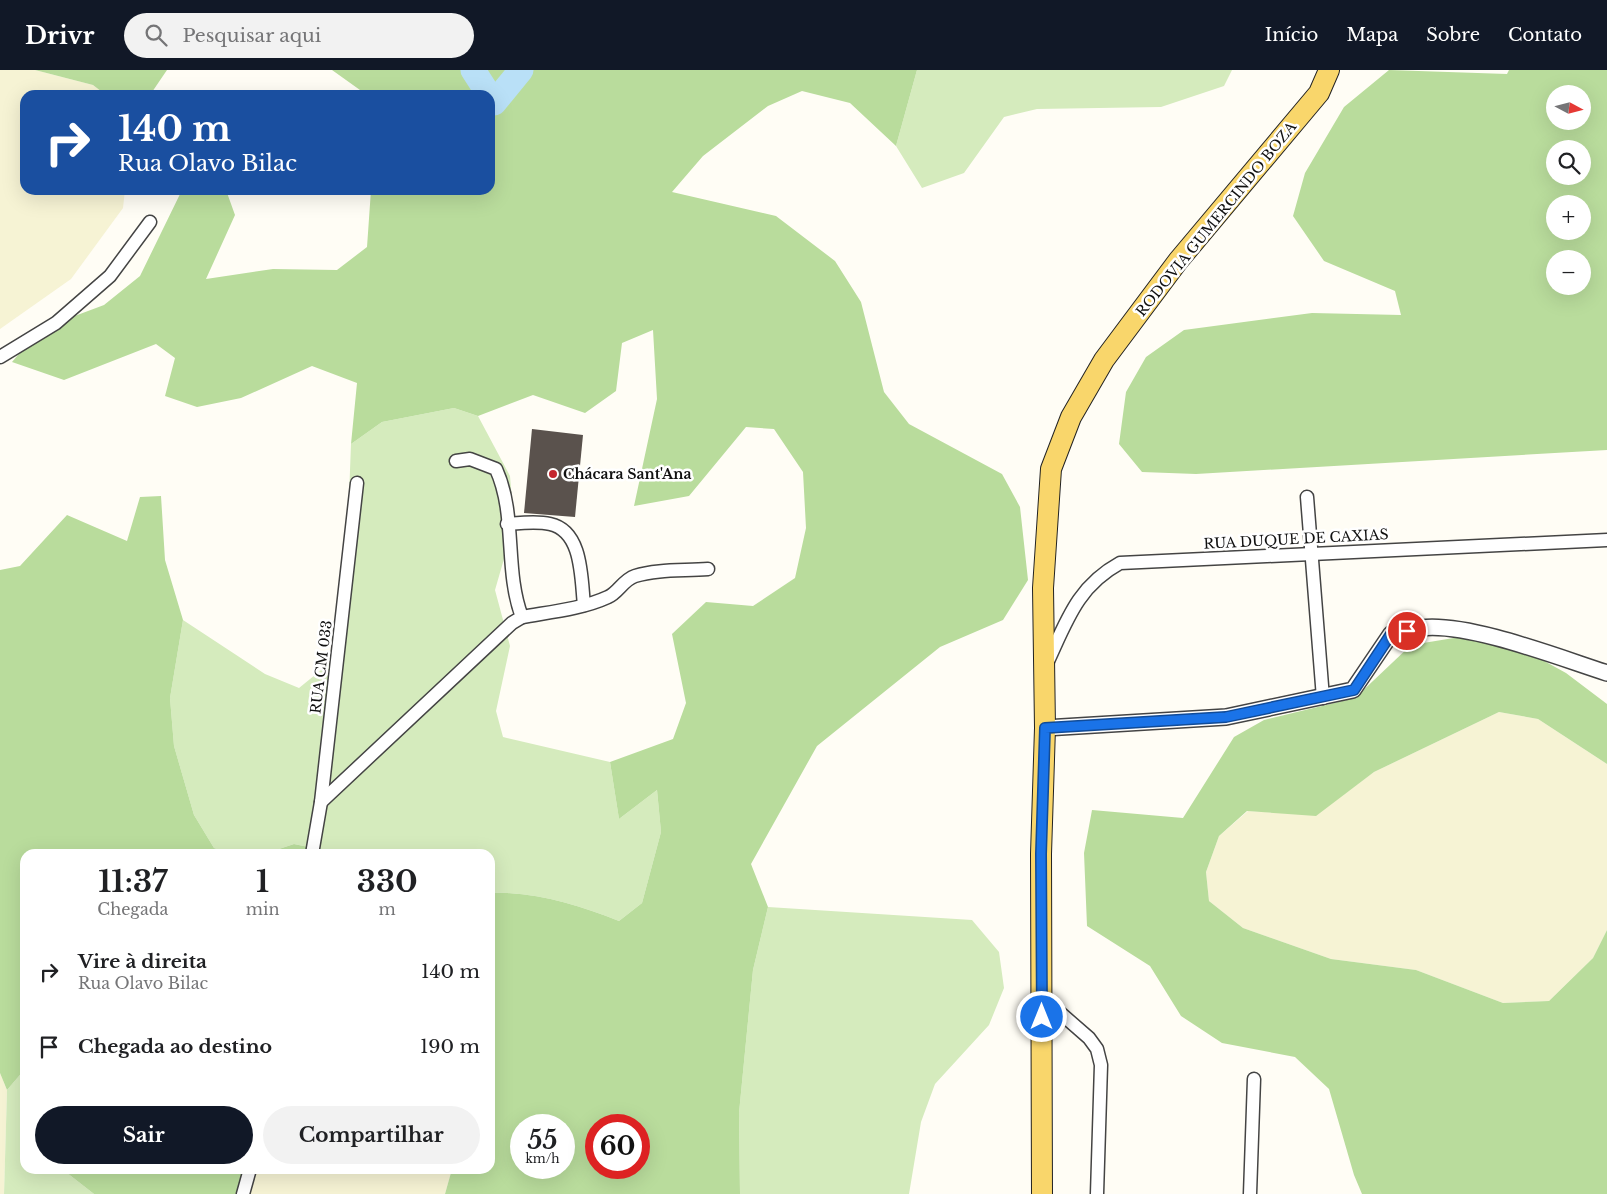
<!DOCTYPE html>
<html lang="pt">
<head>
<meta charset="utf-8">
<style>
  :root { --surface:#fff; --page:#f2f2f2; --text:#202124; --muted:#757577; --accent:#111827 }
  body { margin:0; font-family:"Libre Baskerville",serif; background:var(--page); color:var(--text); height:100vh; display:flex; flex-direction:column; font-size:19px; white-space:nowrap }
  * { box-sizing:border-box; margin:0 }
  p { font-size:16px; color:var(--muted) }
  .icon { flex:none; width:28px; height:28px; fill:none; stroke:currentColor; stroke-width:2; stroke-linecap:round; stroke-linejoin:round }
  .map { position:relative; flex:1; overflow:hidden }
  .side { position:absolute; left:20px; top:779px; width:475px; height:325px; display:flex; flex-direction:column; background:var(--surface); border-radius:15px; box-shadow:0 5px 20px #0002 }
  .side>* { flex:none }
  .top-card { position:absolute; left:20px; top:20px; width:475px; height:105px; border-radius:15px; box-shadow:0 5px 20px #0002; background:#1a4fa0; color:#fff; overflow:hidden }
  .needle { width:32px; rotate:97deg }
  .fabs { position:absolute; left:1546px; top:15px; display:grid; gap:10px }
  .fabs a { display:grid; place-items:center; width:45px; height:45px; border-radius:50%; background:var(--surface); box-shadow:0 5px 20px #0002; font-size:25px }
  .speed { position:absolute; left:510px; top:1044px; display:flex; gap:10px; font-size:25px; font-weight:700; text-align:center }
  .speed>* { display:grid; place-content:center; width:65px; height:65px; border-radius:50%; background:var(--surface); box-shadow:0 5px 20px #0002; line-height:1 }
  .speed small { font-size:12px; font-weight:400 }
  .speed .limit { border:8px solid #d22; background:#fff; color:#111 }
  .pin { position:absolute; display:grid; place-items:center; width:42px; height:42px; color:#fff; margin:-21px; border:2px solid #fff; border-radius:50%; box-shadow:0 1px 5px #0007 }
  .me { position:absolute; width:55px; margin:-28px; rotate:0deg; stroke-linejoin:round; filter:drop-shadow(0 0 4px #0008) }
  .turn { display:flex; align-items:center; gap:18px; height:105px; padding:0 15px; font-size:22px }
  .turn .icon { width:65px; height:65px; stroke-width:2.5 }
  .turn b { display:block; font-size:35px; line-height:42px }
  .eta { display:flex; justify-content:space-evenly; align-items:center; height:85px; text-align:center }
  .eta b { font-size:30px; font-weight:700; line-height:35px }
  .action { display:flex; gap:10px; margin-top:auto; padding:10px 15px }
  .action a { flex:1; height:58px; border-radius:30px; background:var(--accent); color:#fff; font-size:20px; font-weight:700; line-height:58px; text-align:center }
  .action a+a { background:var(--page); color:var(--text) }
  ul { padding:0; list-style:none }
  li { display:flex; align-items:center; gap:15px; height:75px; padding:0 15px }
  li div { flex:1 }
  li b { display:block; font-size:19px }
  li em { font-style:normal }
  header { display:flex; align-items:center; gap:30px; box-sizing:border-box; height:70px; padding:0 25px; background:var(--accent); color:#fff }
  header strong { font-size:24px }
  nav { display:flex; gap:28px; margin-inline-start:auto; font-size:18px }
  .search { width:350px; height:45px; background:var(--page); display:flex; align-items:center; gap:12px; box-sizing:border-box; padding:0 18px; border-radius:28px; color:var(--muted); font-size:19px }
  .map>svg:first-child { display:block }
</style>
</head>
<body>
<header>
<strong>Drivr</strong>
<div class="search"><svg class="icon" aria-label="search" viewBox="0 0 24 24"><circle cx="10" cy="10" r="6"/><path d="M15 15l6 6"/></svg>Pesquisar aqui</div>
<nav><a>Início</a><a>Mapa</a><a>Sobre</a><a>Contato</a></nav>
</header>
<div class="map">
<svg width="1607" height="1124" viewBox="0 0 1607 1124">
  <rect width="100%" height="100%" fill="#fffdf5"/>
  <g fill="#f6f3d4">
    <polygon points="0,0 35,0 93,15 106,25 25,25 25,120 125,120 123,138 71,209 0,259"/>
    <polygon points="1499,642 1538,649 1607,694 1607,860 1593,888 1549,931 1503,933 1416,900 1331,889 1243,858 1209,831 1206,802 1219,766 1248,741 1316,745 1374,702"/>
    <polygon points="0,1003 7,1020 4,1124 0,1124"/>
    <polygon points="254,1099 452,1099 445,1124 248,1124"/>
  </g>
  <g fill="#d5ebbd">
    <polygon points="917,0 1232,0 1224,16 1161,37 1037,39 1004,47 964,103 922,118 896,76"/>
    <path d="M454 338 478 346 510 406 514 454 495 520 510 576 496 641 503 667 610 692 619 749 657 720 661 762 642 833 619 851C578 835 535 821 490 823V784H327L323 780 294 774 264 784H233L214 778 194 745 174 676 170 628 183 550 265 604 299 618 331 592 348 453 351 374 382 352Z"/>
    <polygon points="768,837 972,850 999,882 1004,918 989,955 935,1014 921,1052 909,1124 740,1124 739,1043 753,900"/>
    <polygon points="25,999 25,1099 62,1099 94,1124 4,1124 7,1020"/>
  </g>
  <g fill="#b9dc9c" fill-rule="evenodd">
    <polygon points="35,0 167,0 150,25 106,25 93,15"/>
    <path d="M332 0H917L896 76 850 33 802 21 768 36 703 86 672 122 776 146 835 191 861 232 884 322 909 354 1002 404 1020 437 1028 510 1003 550 940 577 817 676 751 794 768 837 753 900 739 1043 740 1124H445L452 1099H490V823C535 821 578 835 619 851L642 833 661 762 657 720 619 749 610 692 673 669 686 633 672 564 706 532 753 536 795 508 806 458 803 402 774 359 746 357 689 426 634 436 657 329 653 260 622 273 616 321 585 343 533 325 478 346 454 338 382 352 351 374 357 313 312 296 241 328 197 337 165 326 175 288 156 274 64 310 12 292 40 259 104 235 140 206 182 120H226L235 145 206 209 273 199 337 200 367 177 371 120H490V25H367ZM521 1055H564V1098H521ZM596 1055H639V1098H596Z"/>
    <path d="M1389 0 1507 4 1509 0H1607V380L1196 404 1142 402 1119 374 1126 322 1146 287 1184 260 1312 243 1401 245 1395 221 1324 191 1293 146 1305 103 1344 37ZM1555 24H1582V51H1555ZM1555 79H1582V106H1555ZM1555 134H1582V161H1555ZM1555 189H1582V216H1555Z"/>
    <polygon points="161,426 165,490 183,550 170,628 174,676 194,745 214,778 233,784 25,784 25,999 7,1020 0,1003 0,500 20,496 67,445 127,471 140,427"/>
    <polygon points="1466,566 1526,581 1566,603 1607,634 1607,694 1538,649 1499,642 1374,702 1316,746 1247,741 1219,766 1206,802 1209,831 1243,858 1331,889 1416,900 1503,933 1549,931 1593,888 1607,860 1607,1124 1362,1124 1354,1105 1329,1019 1295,987 1222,973 1181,946 1150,896 1087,856 1084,783 1092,740 1183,748 1234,667 1264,650 1355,628 1411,575"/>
    <polygon points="294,774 323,780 327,784 264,784"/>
    <polygon points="62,1099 254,1099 247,1124 94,1124"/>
  </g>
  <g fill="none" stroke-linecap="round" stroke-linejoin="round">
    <g stroke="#b9e0f7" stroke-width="25">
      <polyline points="473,0 489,25"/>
      <polyline points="490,27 494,33 521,0"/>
    </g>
  </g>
  <polygon fill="#5a524d" points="532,359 583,365 575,447 524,443"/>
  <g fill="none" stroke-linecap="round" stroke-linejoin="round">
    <g stroke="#444" stroke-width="15">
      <g id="minor">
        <polyline points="0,287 56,253 110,206 150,152"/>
        <polyline points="1307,427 1323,628"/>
        <path d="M507 454C521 453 537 451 550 454 583 461 581 509 584 535"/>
        <path d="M522 547C550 542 582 539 608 527 618 523 623 510 635 506 657 499 684 501 708 499"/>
        <path d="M1048 591C1067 550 1078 516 1120 493L1607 470"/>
        <path d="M321 732 512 553 522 547C504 500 517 445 496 399L470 389 456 391"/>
        <polyline points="312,784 321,732 357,413"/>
        <polyline points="1042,927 1089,968 1097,979 1101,995 1097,1124"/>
        <polyline points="243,1124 250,1099"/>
        <polyline points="1250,1124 1254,1009"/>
      </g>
    </g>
    <g stroke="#444" stroke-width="18">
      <path id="tertiary" d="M1045 658 1226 647 1353 620 1391 564C1401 562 1411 559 1421 558 1468 552 1560 588 1607 603"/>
    </g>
    <g stroke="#222" stroke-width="22">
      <polyline id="primary" points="1042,1124 1041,784 1045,658 1043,518 1051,399 1071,347 1104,290 1178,191 1319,23 1329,0"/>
    </g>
    <use href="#minor" stroke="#fff" stroke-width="12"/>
    <use href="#tertiary" stroke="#fff" stroke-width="15"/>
    <use href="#primary" stroke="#f9d66b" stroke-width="20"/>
  </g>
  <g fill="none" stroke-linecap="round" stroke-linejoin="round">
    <g stroke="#114b97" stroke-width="12">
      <polyline id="route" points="1042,947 1041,784 1045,658 1226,647 1354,620 1391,564 1407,561"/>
    </g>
    <use href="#route" stroke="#1a73e8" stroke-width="9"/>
  </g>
  <circle fill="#c4262e" stroke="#fff" stroke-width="2" cx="553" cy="404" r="5"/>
  <g text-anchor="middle" stroke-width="5" stroke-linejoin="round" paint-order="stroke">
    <g font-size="14" fill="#111" stroke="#fff">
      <text transform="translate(1216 149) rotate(-51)" y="5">RODOVIA GUMERCINDO BOZA</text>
      <text transform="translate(1296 469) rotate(-3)" y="5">RUA DUQUE DE CAXIAS</text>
      <text transform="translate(321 597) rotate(-83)" y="5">RUA CM 033</text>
    </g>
    <g font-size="14" font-weight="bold" fill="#111" stroke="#fff" text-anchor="start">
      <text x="563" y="409">Chácara Sant'Ana</text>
    </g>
  </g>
</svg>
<div class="fabs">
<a><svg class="needle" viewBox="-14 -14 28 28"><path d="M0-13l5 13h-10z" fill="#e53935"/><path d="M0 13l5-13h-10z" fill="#757577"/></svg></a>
<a><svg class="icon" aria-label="search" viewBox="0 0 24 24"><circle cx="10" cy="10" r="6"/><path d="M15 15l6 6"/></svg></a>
<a>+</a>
<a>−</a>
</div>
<div class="speed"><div>55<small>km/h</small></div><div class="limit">60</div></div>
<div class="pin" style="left:1407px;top:561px;background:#d93025"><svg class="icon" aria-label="arrive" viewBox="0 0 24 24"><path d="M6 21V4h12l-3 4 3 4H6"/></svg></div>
<svg class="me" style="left:1042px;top:947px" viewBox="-20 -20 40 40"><circle r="17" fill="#1a73e8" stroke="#fff" stroke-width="3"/><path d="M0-11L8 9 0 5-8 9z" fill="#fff"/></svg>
<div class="top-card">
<div class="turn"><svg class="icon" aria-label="right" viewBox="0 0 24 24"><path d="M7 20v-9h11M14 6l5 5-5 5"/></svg><div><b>140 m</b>Rua Olavo Bilac</div></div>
</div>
<section class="side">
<div class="eta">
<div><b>11:37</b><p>Chegada</p></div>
<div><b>1</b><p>min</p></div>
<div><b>330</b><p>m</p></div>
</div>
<ul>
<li><svg class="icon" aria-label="right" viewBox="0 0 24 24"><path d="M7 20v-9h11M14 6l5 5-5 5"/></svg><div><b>Vire à direita</b><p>Rua Olavo Bilac</p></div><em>140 m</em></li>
<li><svg class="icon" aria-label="arrive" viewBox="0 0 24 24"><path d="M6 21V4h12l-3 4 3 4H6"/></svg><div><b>Chegada ao destino</b></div><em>190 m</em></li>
</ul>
<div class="action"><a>Sair</a><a>Compartilhar</a></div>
</section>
</div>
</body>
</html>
